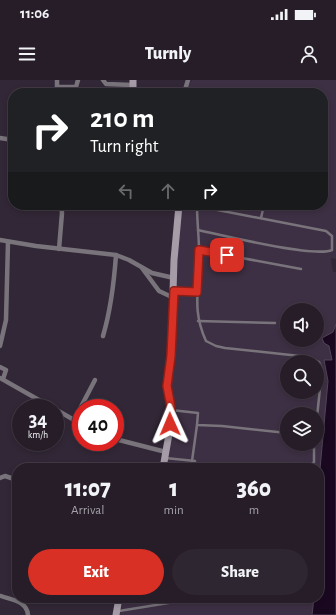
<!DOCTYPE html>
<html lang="en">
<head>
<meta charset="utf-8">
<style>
  :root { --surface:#261d28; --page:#2e2630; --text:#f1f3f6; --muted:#a4a2a8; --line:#423b45; --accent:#d93025 }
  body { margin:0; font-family:"Alegreya Sans",sans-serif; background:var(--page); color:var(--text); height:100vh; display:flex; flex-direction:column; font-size:15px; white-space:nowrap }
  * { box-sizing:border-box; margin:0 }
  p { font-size:13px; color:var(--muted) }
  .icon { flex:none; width:22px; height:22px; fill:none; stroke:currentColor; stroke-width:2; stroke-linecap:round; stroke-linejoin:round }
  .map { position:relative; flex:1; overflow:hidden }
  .side { position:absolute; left:12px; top:383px; width:312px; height:140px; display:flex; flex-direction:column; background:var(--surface); border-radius:16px; box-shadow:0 2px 6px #0003,0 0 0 1px var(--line) }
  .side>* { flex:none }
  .guide { position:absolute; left:8px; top:8px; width:320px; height:122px; border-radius:16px; box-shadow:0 2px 6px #0003,0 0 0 1px var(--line); background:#202124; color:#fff; overflow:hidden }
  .buttons { position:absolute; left:280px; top:223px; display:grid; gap:8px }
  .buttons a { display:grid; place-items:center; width:44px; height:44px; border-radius:50%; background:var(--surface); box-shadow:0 2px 6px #0003,0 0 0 1px var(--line); font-size:20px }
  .speed { position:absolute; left:12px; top:319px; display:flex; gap:8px; font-size:20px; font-weight:700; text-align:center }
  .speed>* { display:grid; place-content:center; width:52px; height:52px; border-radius:50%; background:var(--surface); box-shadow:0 2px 6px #0003,0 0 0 1px var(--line); line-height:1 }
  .speed small { font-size:10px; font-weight:400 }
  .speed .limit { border:6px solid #d22; background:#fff; color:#111 }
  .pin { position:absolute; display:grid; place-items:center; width:34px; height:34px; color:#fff; margin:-17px; border-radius:8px; box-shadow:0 2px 6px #0006 }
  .me { position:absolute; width:44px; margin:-22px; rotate:359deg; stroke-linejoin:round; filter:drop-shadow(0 0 3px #0008) }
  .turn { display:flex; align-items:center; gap:14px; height:84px; padding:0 16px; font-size:18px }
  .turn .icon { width:52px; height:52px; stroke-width:2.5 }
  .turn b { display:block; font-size:28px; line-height:34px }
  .lanes { display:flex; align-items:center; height:38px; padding:0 16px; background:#0003; justify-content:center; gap:20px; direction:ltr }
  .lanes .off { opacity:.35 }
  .eta { display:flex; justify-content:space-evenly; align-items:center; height:68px; text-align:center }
  .eta b { font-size:24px; font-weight:800; line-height:28px }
  .button { display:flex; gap:8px; margin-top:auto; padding:8px 16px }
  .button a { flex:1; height:46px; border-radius:24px; background:var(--accent); color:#fff; font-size:16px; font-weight:800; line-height:46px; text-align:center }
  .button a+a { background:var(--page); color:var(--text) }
  .status { display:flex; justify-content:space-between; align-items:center; height:28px; padding:0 20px; background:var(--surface); direction:ltr }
  .status svg { height:11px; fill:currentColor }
  header { display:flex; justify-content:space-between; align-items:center; height:52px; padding:0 16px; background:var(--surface); font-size:18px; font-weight:800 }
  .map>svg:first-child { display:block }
</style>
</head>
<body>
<div class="status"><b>11:06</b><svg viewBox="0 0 49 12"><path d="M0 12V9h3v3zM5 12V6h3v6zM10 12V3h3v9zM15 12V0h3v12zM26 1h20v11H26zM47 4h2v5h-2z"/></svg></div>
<header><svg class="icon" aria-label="menu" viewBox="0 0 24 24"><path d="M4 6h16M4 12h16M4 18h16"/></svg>Turnly<svg class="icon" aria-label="person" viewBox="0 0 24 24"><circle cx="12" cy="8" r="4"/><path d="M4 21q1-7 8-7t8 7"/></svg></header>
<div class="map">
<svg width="336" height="535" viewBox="0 0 336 535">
  <rect width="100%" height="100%" fill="#322736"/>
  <g fill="#3e3044" fill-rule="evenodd">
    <path d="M192 0H336V179L331 178 333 192H336V244L333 252 327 257 324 263 329 266 332 280H324L328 301 319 400V388H167L174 330 169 304 174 285 178 161 182 125H323V13H184ZM287 230H317V260H287ZM287 282H317V312H287ZM287 334H317V364H287Z"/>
    <polygon points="123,518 314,518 312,535 120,535"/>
  </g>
  <polygon fill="#1a0820" stroke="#534558" points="336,244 336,535 312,535 314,518 319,518 319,400 328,301 324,280 332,280 329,266 324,263 322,258 333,252"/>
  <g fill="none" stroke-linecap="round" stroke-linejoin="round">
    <g stroke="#79747b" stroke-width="2.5">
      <path d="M197 125C197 145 200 164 199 184 198 215 193 232 206 261L216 266 225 268 309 277 319 282 322 289 317 337"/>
      <path d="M197 126 326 151 332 156V170C315 178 221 155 198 150"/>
      <polyline points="261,138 264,125"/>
      <polyline points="199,170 301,189"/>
      <polyline points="174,211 197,212"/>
      <polyline points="198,241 275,243"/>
      <polyline points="171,330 198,333 197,345 222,346 287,353"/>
      <polyline points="165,378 195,381 194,388"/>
      <polyline points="192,381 197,345"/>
      <polyline points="291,388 309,387 314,382 314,364"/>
      <polyline points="119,531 199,518"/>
    </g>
    <g stroke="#79747b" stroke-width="4.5">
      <polyline points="57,0 57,7 76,7 78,0"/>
      <polyline points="103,0 106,4 132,5"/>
      <polyline points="184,13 188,0"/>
      <polyline points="0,58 13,60"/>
      <polyline points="0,160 36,166 116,175 129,180 152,193 174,198"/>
      <polyline points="59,169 62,133 61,125"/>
      <polyline points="142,188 159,211 174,218"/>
      <path d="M103 256C111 229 114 203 116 175"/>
      <polyline points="0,266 6,240 8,162"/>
      <polyline points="0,287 6,290 3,299"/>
      <polyline points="0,298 53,328"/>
      <polyline points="55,329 81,344"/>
      <polyline points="74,340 95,300"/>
      <polyline points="115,359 166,372"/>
      <polyline points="0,398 5,396 17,400"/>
      <path d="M1 516C12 520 27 521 28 535"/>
      <polyline points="99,518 118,521"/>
    </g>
    <g stroke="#a59ca8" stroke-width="7">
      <polyline points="133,13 133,0"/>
      <polyline points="163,388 169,354 171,335 167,306 171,276 174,180 179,125"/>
      <polyline points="116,535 119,518"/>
    </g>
  </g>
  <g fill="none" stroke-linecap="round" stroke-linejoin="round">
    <g stroke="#8d1f18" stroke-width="10">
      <polyline id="route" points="170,344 171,327 167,306 171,276 174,211 197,212 199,170 227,175"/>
    </g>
    <use href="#route" stroke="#d93025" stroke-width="7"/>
  </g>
</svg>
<div class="buttons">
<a><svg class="icon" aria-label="sound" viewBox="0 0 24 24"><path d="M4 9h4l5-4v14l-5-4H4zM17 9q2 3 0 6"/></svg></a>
<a><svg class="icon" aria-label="search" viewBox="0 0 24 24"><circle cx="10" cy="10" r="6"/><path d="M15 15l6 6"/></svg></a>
<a><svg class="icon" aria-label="layers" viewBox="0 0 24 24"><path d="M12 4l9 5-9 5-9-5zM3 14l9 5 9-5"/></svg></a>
</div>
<div class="speed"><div>34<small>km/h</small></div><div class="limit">40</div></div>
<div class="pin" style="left:227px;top:175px;background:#d93025"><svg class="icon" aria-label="arrive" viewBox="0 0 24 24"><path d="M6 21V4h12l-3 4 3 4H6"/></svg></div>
<svg class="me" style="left:170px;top:344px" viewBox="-20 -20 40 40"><path d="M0-17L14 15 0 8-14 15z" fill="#d93025" stroke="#fff" stroke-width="4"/></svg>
<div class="guide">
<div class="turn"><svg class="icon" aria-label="right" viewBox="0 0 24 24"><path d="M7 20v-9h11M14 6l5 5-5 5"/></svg><div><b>210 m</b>Turn right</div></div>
<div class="lanes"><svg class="icon off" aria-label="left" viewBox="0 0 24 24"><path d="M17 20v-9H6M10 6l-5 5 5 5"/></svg><svg class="icon off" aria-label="ahead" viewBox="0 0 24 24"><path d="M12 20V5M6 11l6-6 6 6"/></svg><svg class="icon" aria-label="right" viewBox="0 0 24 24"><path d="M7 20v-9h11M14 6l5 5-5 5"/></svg></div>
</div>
<section class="side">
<div class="eta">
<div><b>11:07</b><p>Arrival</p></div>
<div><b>1</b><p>min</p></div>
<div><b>360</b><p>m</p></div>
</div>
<div class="button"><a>Exit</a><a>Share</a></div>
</section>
</div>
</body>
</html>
